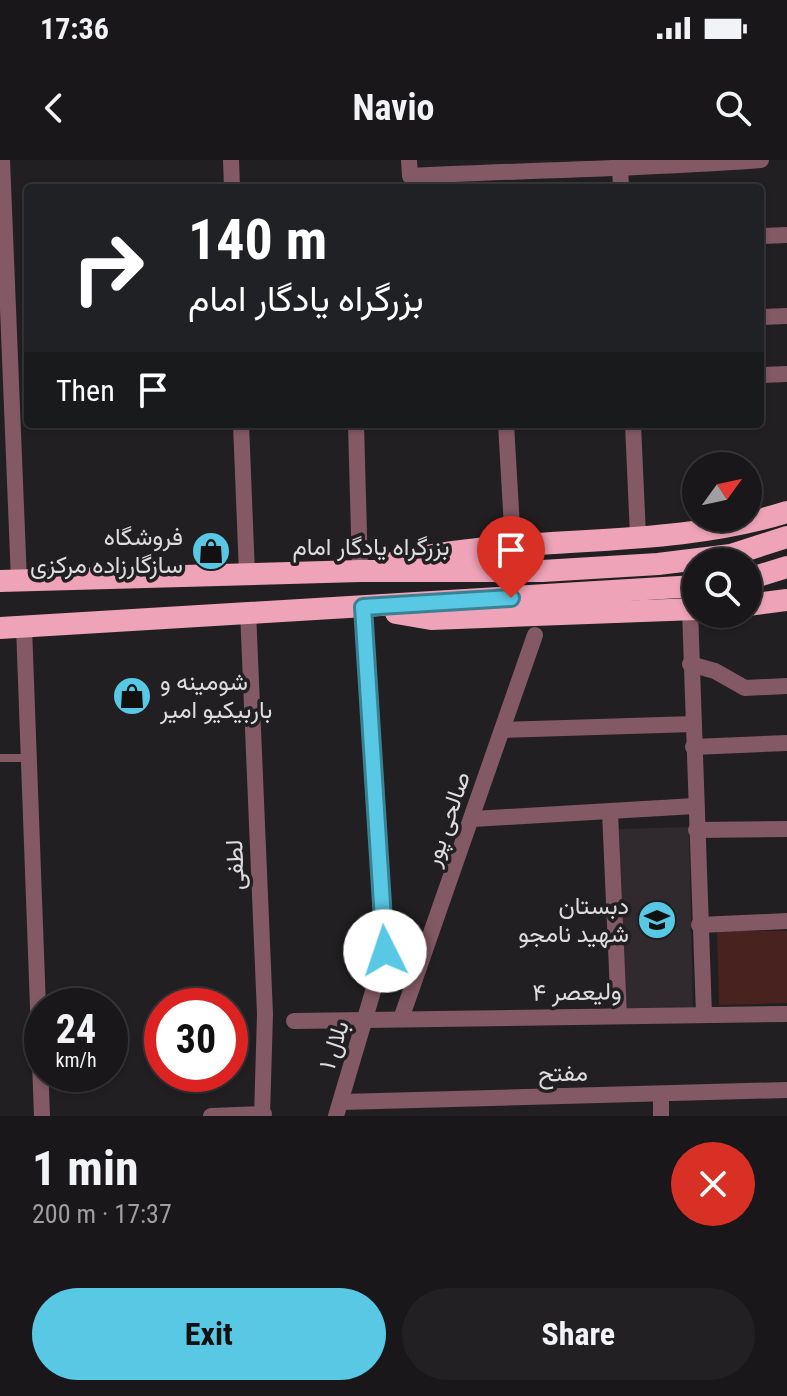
<!DOCTYPE html>
<meta charset="utf-8">
<style>
body{margin:0;font-family:"Roboto Condensed",Vazirmatn,sans-serif;background:#222022;color:#f1f3f6;height:100vh;display:flex;flex-direction:column;font-size:30px;white-space:nowrap}
*{box-sizing:border-box;margin:0}
p{font-size:26px;color:#9f9fa2}
.icon{flex:none;width:44px;height:44px;fill:none;stroke:currentColor;stroke-width:2;stroke-linecap:round;stroke-linejoin:round}
.map{position:relative;height:956px;overflow:hidden}
.sheet{display:flex;flex-direction:column;background:#191719;flex:1}
.sheet>*{flex:none}
.hud{position:absolute;left:24px;top:24px;width:740px;height:244px;border-radius:8px;box-shadow:0 2px 6px #0004,0 0 0 2px #373638;background:#202124;color:#fff;overflow:hidden}
.needle{width:52px;rotate:57deg}
.tools{position:absolute;left:682px;top:292px;display:grid;gap:16px}
.tools a{display:grid;place-items:center;width:80px;height:80px;border-radius:50%;background:#191719;box-shadow:0 2px 6px #0004,0 0 0 2px #373638;font-size:40px}
.speed{position:absolute;left:24px;top:828px;display:flex;gap:16px;font-size:40px;font-weight:700;text-align:center}
.speed>*{display:grid;place-content:center;width:104px;height:104px;border-radius:50%;background:#191719;box-shadow:0 2px 6px #0004,0 0 0 2px #373638;line-height:1}
.speed small{font-size:20px;font-weight:400}
.speed .limit{border:12px solid #d22;background:#fff;color:#111}
.pin{position:absolute;display:grid;place-items:center;width:68px;height:68px;color:#fff;margin:-82px -34px;border-radius:50% 50% 50% 0;rotate:-45deg;box-shadow:0 0 8px #0007}
.pin .icon{rotate:45deg}
.me{position:absolute;width:88px;margin:-44px;rotate:356deg;stroke-linejoin:round;filter:drop-shadow(0 0 6px #0008)}
.turn{display:flex;align-items:center;gap:28px;height:168px;padding:0 32px;font-size:36px}
.turn .icon{width:104px;height:104px;stroke-width:2.5}
.turn b{display:block;font-size:56px;line-height:68px}
.then{display:flex;align-items:center;height:76px;padding:0 32px;background:#0003;gap:16px;font-size:30px}
.round{display:grid;place-items:center;flex:none;width:84px;height:84px;border-radius:42px;background:#222022}
.head{display:flex;align-items:center;justify-content:space-between;height:136px;padding:0 32px}
h1{font-size:48px;font-weight:700;line-height:60px}
.cta{display:flex;gap:16px;margin-top:auto;padding:16px 32px}
.cta a{flex:1;height:92px;border-radius:48px;background:#58c8e4;color:#111;font-size:32px;font-weight:700;line-height:92px;text-align:center}
.cta a+a{background:#222022;color:#f1f3f6}
.status{display:flex;justify-content:space-between;align-items:center;height:56px;padding:0 40px;background:#191719;direction:ltr}
.status svg{height:22px;fill:currentColor}
header{display:flex;justify-content:space-between;align-items:center;height:104px;padding:0 32px;background:#191719;font-size:36px;font-weight:700}
.map>svg:first-child{display:block}
</style>
<div class="status"><b>17:36</b><svg viewBox="0 0 49 12"><path d="M0 12V9h3v3zM5 12V6h3v6zM10 12V3h3v9zM15 12V0h3v12zM26 1h20v11H26zM47 4h2v5h-2z"/></svg></div>
<header><svg class="icon" aria-label="back" viewBox="0 0 24 24"><path d="M15 5l-7 7 7 7"/></svg>Navio<svg class="icon" aria-label="search" viewBox="0 0 24 24"><circle cx="10" cy="10" r="6"/><path d="M15 15l6 6"/></svg></header>
<div class="map">
<svg width="787" height="956" viewBox="0 0 787 956">
<rect width="100%" height="100%" fill="#211f21"/>
<!-- built -->
<path fill="#30292e" d="M 689,667 L 693,851 L 625,854 L 619,669 Z"/>
<!-- green -->
<path fill="#48221f" d="M 717,771 L 787,771 L 787,843 L 719,845 Z"/>
<g fill="none" stroke-linecap="round" stroke-linejoin="round">
<!-- service -->
<path stroke="#825964" stroke-width="8" d="M 0,598 L 28,598"/>
<!-- minor -->
<g stroke="#825964" stroke-width="16">
<path d="M 2,0 L 19,421"/>
<path d="M 231,0 L 232,28"/>
<path d="M 409,0 L 410,16 C 527,10 644,9 761,0"/>
<path d="M 620,7 L 621,28"/>
<path d="M 760,76 L 787,75"/>
<path d="M 760,157 L 787,156"/>
<path d="M 760,215 L 787,214"/>
<path d="M 241,264 L 247,414"/>
<path d="M 356,264 L 360,411"/>
<path d="M 506,264 L 513,385"/>
<path d="M 633,264 L 638,376"/>
<path d="M 690,450 L 704,855"/>
<path d="M 248,451 L 265,854 L 262,956"/>
<path d="M 24,467 L 42,956"/>
<path d="M 690,504 L 715,511 L 745,528 L 787,526"/>
<path d="M 503,570 L 694,564"/>
<path d="M 693,587 L 787,583"/>
<path d="M 610,652 L 619,856"/>
<path d="M 473,659 L 695,646"/>
<path d="M 696,670 L 787,669"/>
<path d="M 699,765 L 787,761"/>
<path d="M 401,859 L 535,475"/>
<path d="M 294,861 L 787,854"/>
<path d="M 661,934 L 661,956"/>
<path d="M 341,942 L 787,930"/>
<path d="M 211,956 L 264,954"/>
<path d="M 336,956 L 385,791 L 363,447"/>
</g>
<!-- trunk -->
<g stroke="#eea3b8" stroke-width="22">
<path d="M 388,404 C 518,372 659,392 787,352"/>
<path d="M 748,419 L 787,407"/>
<path d="M 0,421 L 360,411 L 542,411 L 658,404 L 731,395 L 787,377"/>
<path d="M 748,445 L 787,440"/>
<path d="M 396,453 L 431,459 L 696,449"/>
<path d="M 0,468 L 696,426"/>
</g>
</g>
<g fill="none" stroke-linecap="round" stroke-linejoin="round">
<!-- route casing -->
<g stroke="#398294" stroke-width="20">
<path id="route" d="M 385,791 L 363,447 L 511,438"/>
</g>
<!-- route -->
<use href="#route" stroke="#58c8e4" stroke-width="14"/>
</g>
<!-- icons -->
<defs>
<g id="shop-disc" transform="scale(2)"><circle r="9.5" fill="#58c8e4" stroke="#211f21"/><path d="M-5-2.5h2.3a2.7 3.5 0 0 1 5.4 0H5L5.5 6h-11ZM-1.5-2.5h3a1.5 2.3 0 0 0-3 0Z" fill="#111"/></g>
<g id="school-disc" transform="scale(2)"><circle r="9.5" fill="#58c8e4" stroke="#211f21"/><path d="M0-5L7-2L0 1L-7-2ZM-4 1L0 2.5L4 1V4Q0 6-4 4Z" fill="#111"/></g>
</defs>
<g fill-rule="evenodd">
<use href="#shop-disc" x="211" y="391"/>
<use href="#shop-disc" x="132" y="536"/>
<use href="#school-disc" x="657" y="760"/>
</g>
<g text-anchor="middle" dominant-baseline="central" stroke-width="7" stroke-linejoin="round" paint-order="stroke">
<!-- poi labels -->
<g font-size="24" fill="#deddde" stroke="#211f21" text-anchor="end">
<text x="183" y="377">فروشگاه<tspan x="183" dy="28">سازگارزاده مرکزی</tspan></text>
<text x="160" y="522" text-anchor="start">شومینه و<tspan x="160" dy="28">باربیکیو امیر</tspan></text>
<text x="629" y="746">دبستان<tspan x="629" dy="28">شهید نامجو</tspan></text>
</g>
<!-- street labels -->
<g font-size="24" fill="#deddde" stroke="#211f21">
<text x="371" y="387">بزرگراه یادگار امام</text>
<text transform="translate(447 659) rotate(-71)">صالحی پور</text>
<text transform="translate(235 705) rotate(-92)">لطفی</text>
<text transform="translate(577 832) rotate(-1)">ولیعصر ۴</text>
<text transform="translate(334 885) rotate(-72)">بلال ۱</text>
<text transform="translate(563 913) rotate(-1)">مفتح</text>
</g>
</g>
</svg>
<div class="tools">
<a><svg class="needle" viewBox="-14 -14 28 28"><path d="M0-13l5 13h-10z" fill="#e53935"/><path d="M0 13l5-13h-10z" fill="#9f9fa2"/></svg></a>
<a><svg class="icon" aria-label="search" viewBox="0 0 24 24"><circle cx="10" cy="10" r="6"/><path d="M15 15l6 6"/></svg></a>
</div>
<div class="speed"><div>24<small>km/h</small></div><div class="limit">30</div></div>
<div class="pin" style="left:511px;top:438px;background:#d93025"><svg class="icon" aria-label="arrive" viewBox="0 0 24 24"><path d="M6 21V4h12l-3 4 3 4H6"/></svg></div>
<svg class="me" style="left:385px;top:791px" viewBox="-20 -20 40 40"><circle r="19" fill="#fff"/><path d="M0-13L10 11 0 6-10 11z" fill="#58c8e4"/></svg>
<div class="hud">
<div class="turn"><svg class="icon" aria-label="right" viewBox="0 0 24 24"><path d="M7 20v-9h11M14 6l5 5-5 5"/></svg><div><b>140 m</b>بزرگراه یادگار امام</div></div>
<div class="then">Then<svg class="icon" aria-label="arrive" viewBox="0 0 24 24"><path d="M6 21V4h12l-3 4 3 4H6"/></svg></div>
</div>
</div>
<section class="sheet">
<div class="head"><div><h1>1 min</h1><p>200 m · 17:37</p></div><a class="round" style="background:#d93025;color:#fff"><svg class="icon" aria-label="close" viewBox="0 0 24 24"><path d="M6 6l12 12M18 6L6 18"/></svg></a></div>
<div class="cta"><a>Exit</a><a>Share</a></div>
</section>
